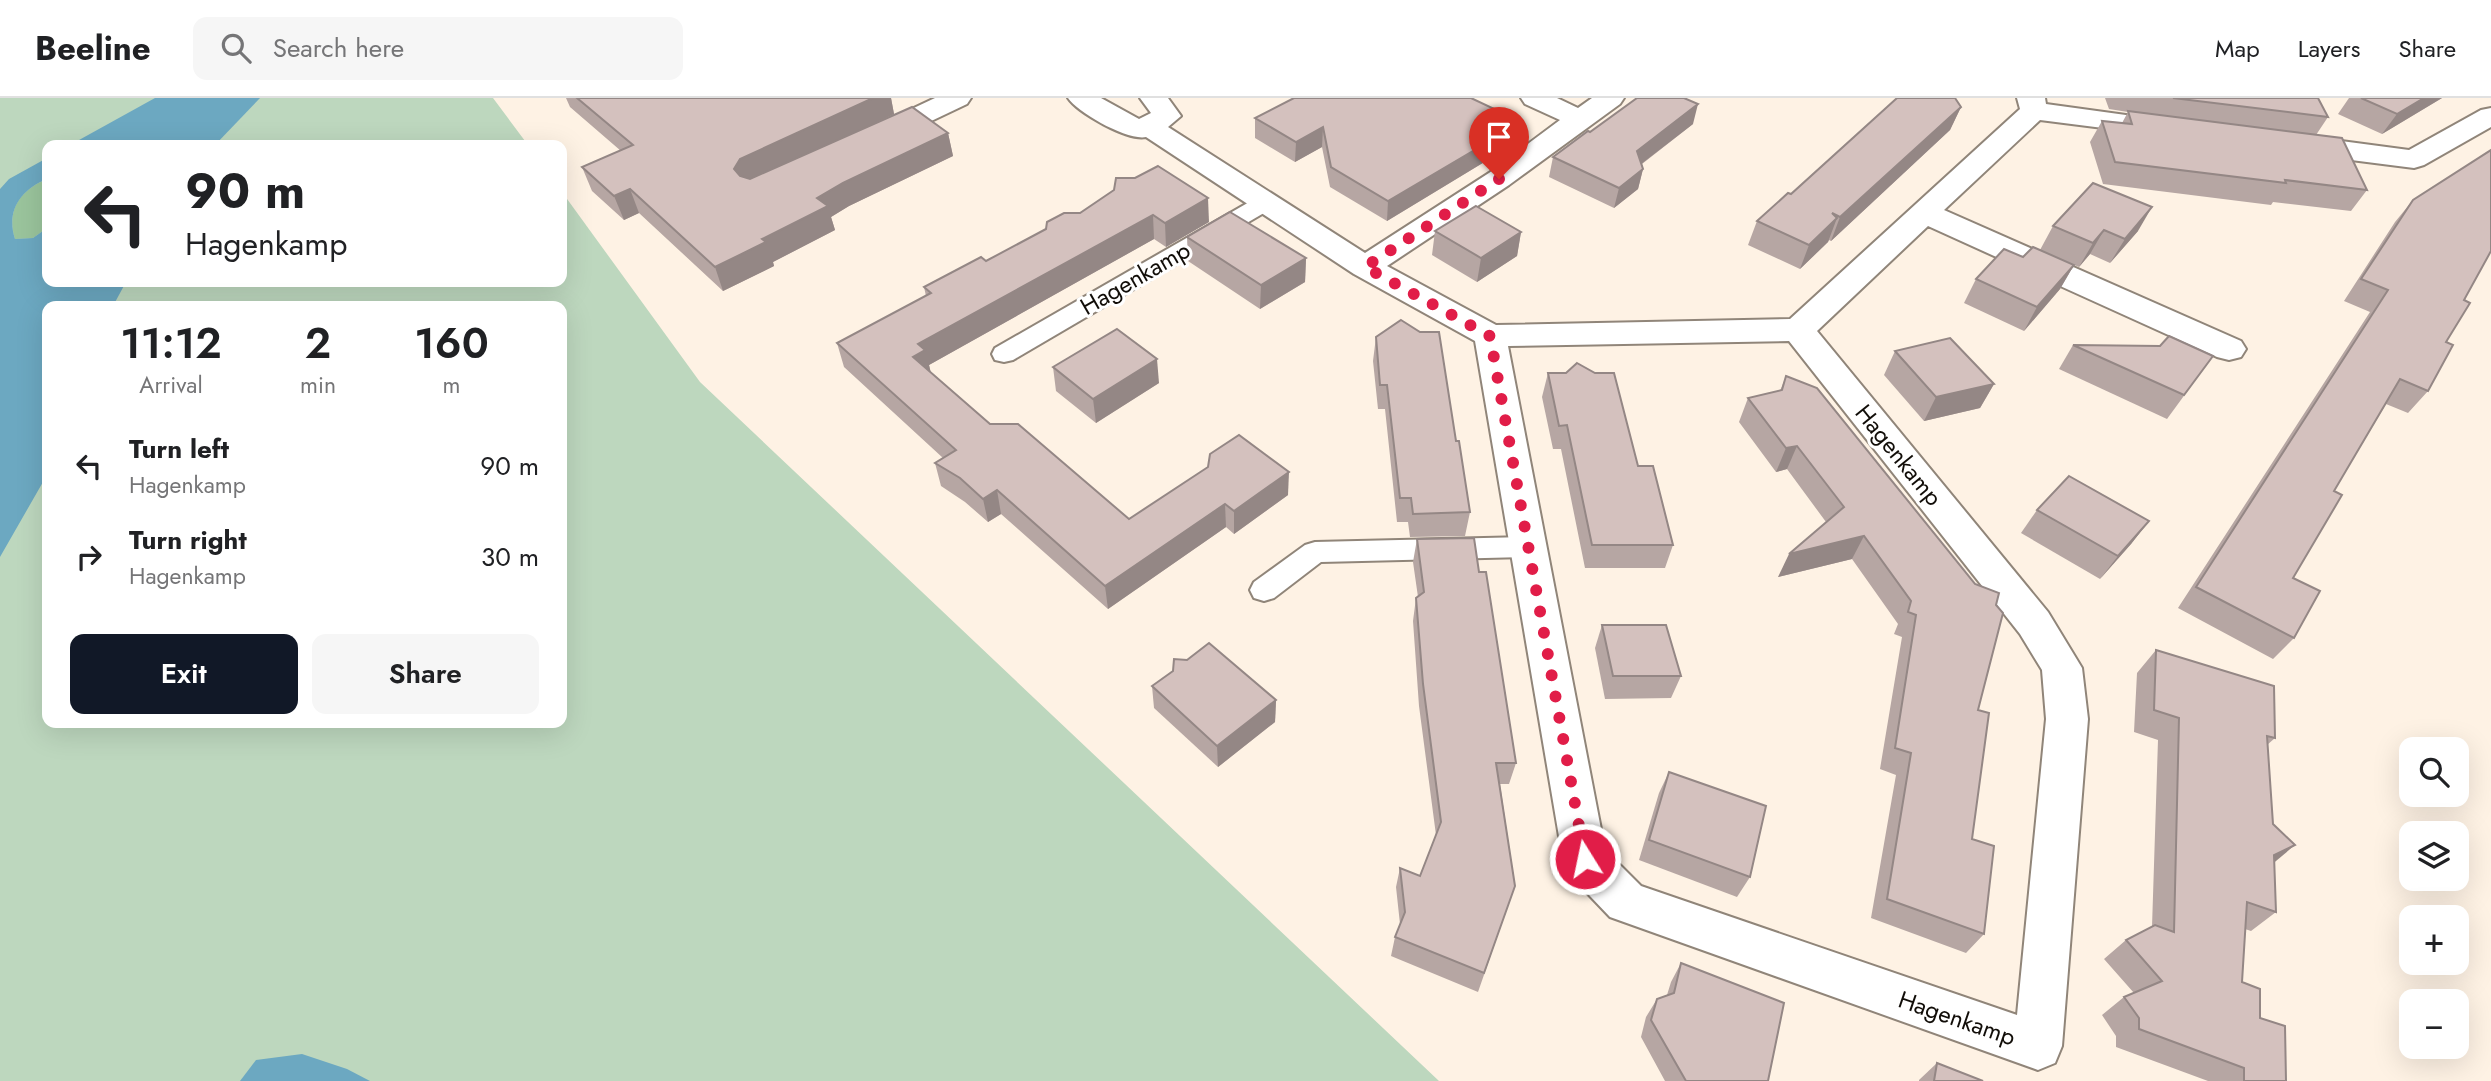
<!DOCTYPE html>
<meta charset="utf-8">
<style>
body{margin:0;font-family:Jost,sans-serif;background:#f6f6f6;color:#202124;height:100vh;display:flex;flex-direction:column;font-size:26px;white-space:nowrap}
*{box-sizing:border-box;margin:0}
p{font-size:23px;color:#757577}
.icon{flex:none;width:38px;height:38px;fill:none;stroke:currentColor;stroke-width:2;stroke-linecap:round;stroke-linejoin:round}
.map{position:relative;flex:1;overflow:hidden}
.details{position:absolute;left:42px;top:203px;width:525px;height:427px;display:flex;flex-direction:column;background:#fff;border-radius:14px;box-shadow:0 7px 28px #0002}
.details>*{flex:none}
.guide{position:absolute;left:42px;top:42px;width:525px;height:147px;border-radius:14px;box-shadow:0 7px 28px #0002;background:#fff;color:#202124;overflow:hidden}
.fabs{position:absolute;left:2399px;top:639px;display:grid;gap:14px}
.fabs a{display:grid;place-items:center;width:70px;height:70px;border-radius:14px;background:#fff;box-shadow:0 7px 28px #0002;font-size:35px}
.pin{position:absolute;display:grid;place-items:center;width:60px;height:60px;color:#fff;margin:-72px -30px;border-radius:50% 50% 50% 0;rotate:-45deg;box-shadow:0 0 7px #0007}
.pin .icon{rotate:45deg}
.me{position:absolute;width:77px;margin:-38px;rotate:350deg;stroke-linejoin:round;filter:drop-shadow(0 0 5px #0008)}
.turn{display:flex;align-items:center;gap:24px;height:147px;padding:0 28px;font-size:32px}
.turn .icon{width:91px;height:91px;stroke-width:2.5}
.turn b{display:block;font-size:49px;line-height:60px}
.eta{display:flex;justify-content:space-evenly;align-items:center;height:119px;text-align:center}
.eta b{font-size:42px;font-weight:600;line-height:49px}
.button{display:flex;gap:14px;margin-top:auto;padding:14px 28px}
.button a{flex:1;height:80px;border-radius:14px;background:#111827;color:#fff;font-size:28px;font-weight:600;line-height:80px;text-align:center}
.button a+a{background:#f6f6f6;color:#202124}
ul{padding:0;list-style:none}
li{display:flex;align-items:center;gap:21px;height:91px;padding:0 28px}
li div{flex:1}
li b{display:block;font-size:26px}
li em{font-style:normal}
header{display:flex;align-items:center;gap:42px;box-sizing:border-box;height:98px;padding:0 35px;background:#fff;border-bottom:2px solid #e0e0e0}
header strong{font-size:33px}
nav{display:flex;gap:38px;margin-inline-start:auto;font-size:24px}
.search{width:490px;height:63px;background:#f6f6f6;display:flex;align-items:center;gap:18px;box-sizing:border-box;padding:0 24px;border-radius:14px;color:#757577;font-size:26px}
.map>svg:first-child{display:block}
</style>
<header>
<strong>Beeline</strong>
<div class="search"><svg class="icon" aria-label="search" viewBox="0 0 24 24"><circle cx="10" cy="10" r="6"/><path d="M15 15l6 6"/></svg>Search here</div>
<nav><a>Map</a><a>Layers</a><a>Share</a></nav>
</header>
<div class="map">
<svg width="2491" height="983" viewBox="0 0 2491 983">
<rect width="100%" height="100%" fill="#fef2e4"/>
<!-- green -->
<path fill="#bdd7be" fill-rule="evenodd" d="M 0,0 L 493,0 L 528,47 L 47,47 L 47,184 L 562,184 L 562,94 L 700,284 L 1439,983 L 0,983 ZM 47,208 L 562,208 L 562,625 L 47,625 Z"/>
<!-- forest -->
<path fill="#9ac49c" d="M 47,81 L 47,130 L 33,140 L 15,141 C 6,112 20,92 47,81 Z"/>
<!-- water -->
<g fill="#6ca8c1">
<path d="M 155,0 L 260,0 L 215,47 L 70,47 Z"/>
<path d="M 47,60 L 47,81 C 20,92 6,113 15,141 L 33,140 L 47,130 L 47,184 L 126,184 L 113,208 L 47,208 L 47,377 L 0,459 L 0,91 L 9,81 Z"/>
<path d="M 302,956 L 347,971 L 370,983 L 240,983 L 256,962 Z"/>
</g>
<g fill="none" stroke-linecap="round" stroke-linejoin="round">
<!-- service casing -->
<g stroke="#908579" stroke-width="4">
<g id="service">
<path d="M 1266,98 L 1274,99 L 1277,104 L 1274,109 L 1013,262 L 1004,264 L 995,262 L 992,256 L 995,250 L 1258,99 Z"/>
<path d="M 1528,439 L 1538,442 L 1542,449 L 1538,456 L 1528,459 L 1321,464 L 1274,500 L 1264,503 L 1254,500 L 1250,492 L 1254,484 L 1305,447 L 1315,444 Z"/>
</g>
</g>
<!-- minor casing -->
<g stroke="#908579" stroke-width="4">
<g id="minor">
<path d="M 935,0 L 971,0 L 967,6 L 885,45 L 875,47 L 865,45 L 861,39 L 865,33 Z"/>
<path d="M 1068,0 L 1101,0 L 1139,21 L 1151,15 L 1140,0 L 1168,0 L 1181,18 L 1168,29 L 1365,155 L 1489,75 L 1560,22 L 1525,6 L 1521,0 L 1557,0 L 1578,10 L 1592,0 L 1624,0 L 1620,6 L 1509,87 L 1387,168 L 1496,227 L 1790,221 L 2020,11 L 2017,0 L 2045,0 L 2046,6 L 2184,25 L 2188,31 L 2184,37 L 2174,39 L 2040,22 L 1944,112 L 2241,243 L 2246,251 L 2241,259 L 2229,262 L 2217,259 L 1928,128 L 1817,233 L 2048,514 L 2082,570 L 2088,621 L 2062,948 L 2055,965 L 2038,972 L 1610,819 L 1569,776 L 1563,762 L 1475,243 L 1354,176 L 1146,39 C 1128,43 1078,15 1068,0 ZM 1789,243 L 2020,536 L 2042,572 L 2046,621 L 2017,917 L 1641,788 L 1605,752 L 1508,248 Z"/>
<path d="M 2491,10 L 2491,29 L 2424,67 L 2414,70 L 2296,55 L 2286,52 L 2282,46 L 2286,40 L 2296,37 L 2409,52 L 2481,12 Z"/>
</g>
</g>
<!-- service -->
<use href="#service" fill="#fff" fill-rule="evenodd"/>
<!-- minor -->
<use href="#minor" fill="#fff" fill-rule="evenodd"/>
</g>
<!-- wall -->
<g fill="#b6a6a3">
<path d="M 566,0 L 891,0 L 894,16 L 948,35 L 953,58 L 849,108 L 831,119 L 835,132 L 773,164 L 774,168 L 723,193 L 639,115 L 624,122 L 592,93 L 582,69 L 621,53 L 570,9 Z"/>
<path d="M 2105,0 L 2318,0 L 2328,19 L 2316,37 L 2367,92 L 2351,113 L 2273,104 L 2271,107 L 2103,86 L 2090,44 L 2102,23 L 2122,25 L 2128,14 L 2109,11 Z"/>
<path d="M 2349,0 L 2442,0 L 2382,36 L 2338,16 Z"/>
<path d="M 1961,9 L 1950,32 L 1831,143 L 1829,142 L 1828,144 L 1800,171 L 1748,147 L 1757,123 L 1791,96 Z"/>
<path d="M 1255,20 L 1522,24 L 1519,43 L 1387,123 L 1330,89 L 1322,49 L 1295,64 L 1255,40 Z"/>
<path d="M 1693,26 L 1642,66 L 1643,71 L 1638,91 L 1614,110 L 1549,79 L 1553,59 L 1590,34 Z"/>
<path d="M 1114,92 L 1209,124 L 1166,149 L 1154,141 L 929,267 L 931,275 L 990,326 L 1129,421 L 1208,369 L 1288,397 L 1234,436 L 1226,429 L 1108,511 L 1001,416 L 988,424 L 965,404 L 941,388 L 935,365 L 943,360 L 844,269 L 837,245 L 926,198 L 924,189 L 986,163 L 1080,115 Z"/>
<path d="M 2413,102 L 2464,202 L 2446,244 L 2428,293 L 2408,315 L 2386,306 L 2334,393 L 2293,480 L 2294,540 L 2273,561 L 2178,510 L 2370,214 L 2344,203 L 2395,124 Z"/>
<path d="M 2053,128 L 2138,133 L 2110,165 L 2090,156 L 2079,169 L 2040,152 Z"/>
<path d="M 1435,133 L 1521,134 L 1517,158 L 1477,184 L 1432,157 Z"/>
<path d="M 1187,139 L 1306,160 L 1305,184 L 1260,211 L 1188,163 Z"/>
<path d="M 2023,159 L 2074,167 L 2060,191 L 2024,233 L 1964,205 L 1976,181 Z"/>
<path d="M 1376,239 L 1456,343 L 1470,414 L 1465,438 L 1410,439 L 1408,424 L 1397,424 L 1385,311 L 1378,311 L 1373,263 Z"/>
<path d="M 2073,247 L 2213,258 L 2167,321 L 2059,271 Z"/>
<path d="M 1895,253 L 1994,286 L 1980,310 L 1924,323 L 1884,277 Z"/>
<path d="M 1053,269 L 1159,285 L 1096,325 L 1056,293 Z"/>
<path d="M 1548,275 L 1638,368 L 1673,447 L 1665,470 L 1585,470 L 1561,351 L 1553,351 L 1542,299 Z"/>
<path d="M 1786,278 L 1975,486 L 1996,507 L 1978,612 L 1972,741 L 1984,836 L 1966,855 L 1871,820 L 1896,677 L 1880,671 L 1902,539 L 1894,536 L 1898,526 L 1852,461 L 1778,479 L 1826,424 L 1787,371 L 1776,374 L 1739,324 L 1748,300 L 1780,293 Z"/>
<path d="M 2037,412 L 2149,423 L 2131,446 L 2100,481 L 2021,435 Z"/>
<path d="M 1417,441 L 1479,474 L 1516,665 L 1509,686 L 1500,686 L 1515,788 L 1478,894 L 1391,858 L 1395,839 L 1400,826 L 1396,789 L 1400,770 L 1420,778 L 1436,737 L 1419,608 L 1413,523 L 1416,500 L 1418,499 L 1413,464 Z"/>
<path d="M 1602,527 L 1681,578 L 1671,600 L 1605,601 L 1595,550 Z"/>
<path d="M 2156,552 L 2275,640 L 2267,647 L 2276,814 L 2251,833 L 2245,831 L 2242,884 L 2260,920 L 2286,983 L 2208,983 L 2116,949 L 2116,938 L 2102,917 L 2124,899 L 2134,895 L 2104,861 L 2126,842 L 2152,829 L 2158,642 L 2134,634 L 2137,575 Z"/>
<path d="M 1152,588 L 1276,602 L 1275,624 L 1218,669 L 1154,610 Z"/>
<path d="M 1669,674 L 1750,779 L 1737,799 L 1639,762 L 1659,695 Z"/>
<path d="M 1681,865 L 1768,983 L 1665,983 L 1641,939 L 1646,919 L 1657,901 L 1667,897 L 1671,884 Z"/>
<path d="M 1937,965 L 1983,983 L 1919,983 L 1919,982 Z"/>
</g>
<!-- shaded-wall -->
<g fill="#948785">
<path d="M 873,0 L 891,0 L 894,16 L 748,85 L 734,71 L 740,61 Z"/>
<path d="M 2424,0 L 2442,0 L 2382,36 L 2397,16 Z"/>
<path d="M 1698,6 L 1693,26 L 1632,73 L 1637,53 Z"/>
<path d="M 1961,9 L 1950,32 L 1831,143 L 1840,119 Z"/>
<path d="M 1522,24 L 1519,43 L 1387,123 L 1388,103 Z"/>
<path d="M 1323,29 L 1322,49 L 1295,64 L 1296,44 Z"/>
<path d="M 948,35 L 953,58 L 849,108 L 831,119 L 835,132 L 773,164 L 774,168 L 723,193 L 715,169 L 762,141 L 817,100 L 843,85 Z"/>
<path d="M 1643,71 L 1638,91 L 1614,110 L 1619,90 Z"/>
<path d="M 630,91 L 639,115 L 624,122 L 614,98 Z"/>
<path d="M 1208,100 L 1209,124 L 1166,149 L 1165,125 Z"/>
<path d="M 2152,109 L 2138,133 L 2110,165 L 2125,141 Z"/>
<path d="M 1153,117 L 1154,141 L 929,267 L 931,276 L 913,259 L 918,246 Z"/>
<path d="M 1837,120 L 1828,144 L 1800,171 L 1809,147 Z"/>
<path d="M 2104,132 L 2090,156 L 2079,169 L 2093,145 Z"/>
<path d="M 1521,134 L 1517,158 L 1477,184 L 1481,160 Z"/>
<path d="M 1306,160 L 1305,184 L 1260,211 L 1261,187 Z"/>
<path d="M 2074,167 L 2060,191 L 2024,233 L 2037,209 Z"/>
<path d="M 1157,261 L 1159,285 L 1096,325 L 1093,301 Z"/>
<path d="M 1994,286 L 1980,310 L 1924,323 L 1936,299 Z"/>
<path d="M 1797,348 L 1787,371 L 1776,374 L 1786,350 Z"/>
<path d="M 1289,374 L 1288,397 L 1234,436 L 1234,413 Z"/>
<path d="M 997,392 L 1001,416 L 988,424 L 983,401 Z"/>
<path d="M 1225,406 L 1226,429 L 1108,511 L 1105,488 Z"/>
<path d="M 2149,423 L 2131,446 L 2100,481 L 2118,458 Z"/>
<path d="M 1864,438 L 1852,461 L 1778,479 L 1789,456 Z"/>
<path d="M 1276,602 L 1275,624 L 1218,669 L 1217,648 Z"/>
<path d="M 2295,747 L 2270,768 L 2274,757 Z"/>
</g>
<!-- building -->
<g fill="#d4c1be" stroke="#948785" stroke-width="2">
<path d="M 577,0 L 873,0 L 740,61 L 734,71 L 740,78 L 750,81 L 912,9 L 948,35 L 843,85 L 817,100 L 828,108 L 762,141 L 766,144 L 715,169 L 630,91 L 614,98 L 582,69 L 633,47 Z"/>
<path d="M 1294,0 L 1471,0 L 1522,24 L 1388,103 L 1331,69 L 1323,29 L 1296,44 L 1255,20 Z"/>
<path d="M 1637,0 L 1684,0 L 1698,6 L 1637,53 L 1643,71 L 1619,90 L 1553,59 L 1588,33 L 1590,34 Z"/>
<path d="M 1897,0 L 1955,0 L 1961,9 L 1840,119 L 1832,115 L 1837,120 L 1809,147 L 1757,123 L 1788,95 L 1791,96 Z"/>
<path d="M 2173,0 L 2318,0 L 2328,19 Z"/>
<path d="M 2361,0 L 2424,0 L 2397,16 Z"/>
<path d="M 2128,13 L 2342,40 L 2367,92 L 2285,82 L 2286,85 L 2115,64 L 2102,23 L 2132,26 Z"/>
<path d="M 2491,52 L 2491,153 L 2464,202 L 2470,205 L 2446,244 L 2453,247 L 2428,293 L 2400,281 L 2334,393 L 2342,397 L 2293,480 L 2320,493 L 2294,540 L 2196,489 L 2388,192 L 2361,181 L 2413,102 Z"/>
<path d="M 1158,68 L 1208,100 L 1165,125 L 1153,117 L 918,246 L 925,252 L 913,259 L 990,326 L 1018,326 L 1129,421 L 1208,369 L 1210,356 L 1239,337 L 1289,374 L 1234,413 L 1225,406 L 1105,488 L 997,392 L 983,401 L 960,380 L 935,365 L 956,352 L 837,245 L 931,195 L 924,189 L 981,159 L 986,163 L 1046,131 L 1047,124 L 1064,115 L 1080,115 L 1114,92 L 1116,80 L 1135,80 Z"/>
<path d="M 2093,85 L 2152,109 L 2125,141 L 2104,132 L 2093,145 L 2053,128 Z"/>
<path d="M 1476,108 L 1521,134 L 1481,160 L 1435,133 Z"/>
<path d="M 1230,114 L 1306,160 L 1261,187 L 1187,139 Z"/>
<path d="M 2033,149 L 2074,167 L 2037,209 L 1976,181 L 2004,151 L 2023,159 Z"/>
<path d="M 1401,222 L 1420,234 L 1439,234 L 1456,343 L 1459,343 L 1470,414 L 1413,416 L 1411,400 L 1400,400 L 1387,287 L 1380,287 L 1376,239 Z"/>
<path d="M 1117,231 L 1157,261 L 1093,301 L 1053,269 Z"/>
<path d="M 2169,238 L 2213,258 L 2184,297 L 2073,247 L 2160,248 Z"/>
<path d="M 1950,240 L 1994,286 L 1936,299 L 1895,253 Z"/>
<path d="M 1577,265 L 1595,275 L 1614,275 L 1638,368 L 1653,368 L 1673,447 L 1592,447 L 1567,327 L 1559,328 L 1548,275 L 1566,275 Z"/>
<path d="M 1786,278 L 1817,290 L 1975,486 L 1999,495 L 1996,507 L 2003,515 L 1978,612 L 1989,615 L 1972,741 L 1994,748 L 1984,836 L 1887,801 L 1911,655 L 1895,650 L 1916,517 L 1908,514 L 1911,503 L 1864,438 L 1789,456 L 1844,409 L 1797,348 L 1786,350 L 1748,300 L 1782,292 Z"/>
<path d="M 2069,378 L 2149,423 L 2118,458 L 2037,412 Z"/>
<path d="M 1474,440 L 1479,474 L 1486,474 L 1516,665 L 1496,665 L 1515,788 L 1484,875 L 1395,839 L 1405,814 L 1400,770 L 1420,778 L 1441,724 L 1423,586 L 1416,500 L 1424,494 L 1417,441 Z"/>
<path d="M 1602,527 L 1666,527 L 1681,578 L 1613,578 Z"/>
<path d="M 1209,545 L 1276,602 L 1217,648 L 1152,588 L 1173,573 L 1174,561 L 1187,562 Z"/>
<path d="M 2156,552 L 2274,588 L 2275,640 L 2267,638 L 2273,726 L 2295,747 L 2274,757 L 2276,814 L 2247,804 L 2242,884 L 2260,891 L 2260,920 L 2285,928 L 2286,983 L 2244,983 L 2244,970 L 2139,931 L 2139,920 L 2124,899 L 2162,883 L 2126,842 L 2155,827 L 2174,834 L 2179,620 L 2154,612 Z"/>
<path d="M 1669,674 L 1766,708 L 1750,779 L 1649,742 Z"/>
<path d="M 1681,865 L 1784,905 L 1768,983 L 1686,983 L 1651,922 L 1657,901 L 1674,895 Z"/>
<path d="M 1937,965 L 1983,983 L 1934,983 Z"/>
</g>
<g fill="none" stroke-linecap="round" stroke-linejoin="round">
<!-- route -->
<path stroke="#e11d48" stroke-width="12" stroke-dasharray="0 21.6" d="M 1499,81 L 1365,169 L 1490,238 L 1585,761"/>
</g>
<g text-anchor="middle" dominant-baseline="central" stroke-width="6" stroke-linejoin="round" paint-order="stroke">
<!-- street labels -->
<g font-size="24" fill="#110d08" stroke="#fff">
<text transform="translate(1135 180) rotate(-30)">Hagenkamp</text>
<text transform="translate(1899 357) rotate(51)">Hagenkamp</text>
<text transform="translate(1957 920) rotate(19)">Hagenkamp</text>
</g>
</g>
</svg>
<div class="fabs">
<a><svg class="icon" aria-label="search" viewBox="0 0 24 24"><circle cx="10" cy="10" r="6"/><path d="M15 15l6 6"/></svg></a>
<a><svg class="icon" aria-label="layers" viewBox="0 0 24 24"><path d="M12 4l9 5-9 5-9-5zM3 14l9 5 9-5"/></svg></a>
<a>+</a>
<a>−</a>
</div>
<div class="pin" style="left:1499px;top:81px;background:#d93025"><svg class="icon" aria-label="arrive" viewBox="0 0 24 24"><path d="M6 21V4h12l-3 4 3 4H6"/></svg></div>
<svg class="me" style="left:1585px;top:761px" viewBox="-20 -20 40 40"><circle r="17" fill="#e11d48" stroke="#fff" stroke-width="3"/><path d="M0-11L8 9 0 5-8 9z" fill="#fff"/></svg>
<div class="guide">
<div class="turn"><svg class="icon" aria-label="left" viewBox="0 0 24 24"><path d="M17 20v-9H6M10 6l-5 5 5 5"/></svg><div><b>90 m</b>Hagenkamp</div></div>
</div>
<section class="details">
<div class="eta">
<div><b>11:12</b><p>Arrival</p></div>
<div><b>2</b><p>min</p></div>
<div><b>160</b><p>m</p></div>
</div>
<ul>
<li><svg class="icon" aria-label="left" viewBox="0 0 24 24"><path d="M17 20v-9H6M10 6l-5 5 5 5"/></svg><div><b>Turn left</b><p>Hagenkamp</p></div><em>90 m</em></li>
<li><svg class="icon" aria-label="right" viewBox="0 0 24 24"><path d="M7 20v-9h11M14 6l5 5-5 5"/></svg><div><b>Turn right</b><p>Hagenkamp</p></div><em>30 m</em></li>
</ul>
<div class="button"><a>Exit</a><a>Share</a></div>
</section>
</div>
